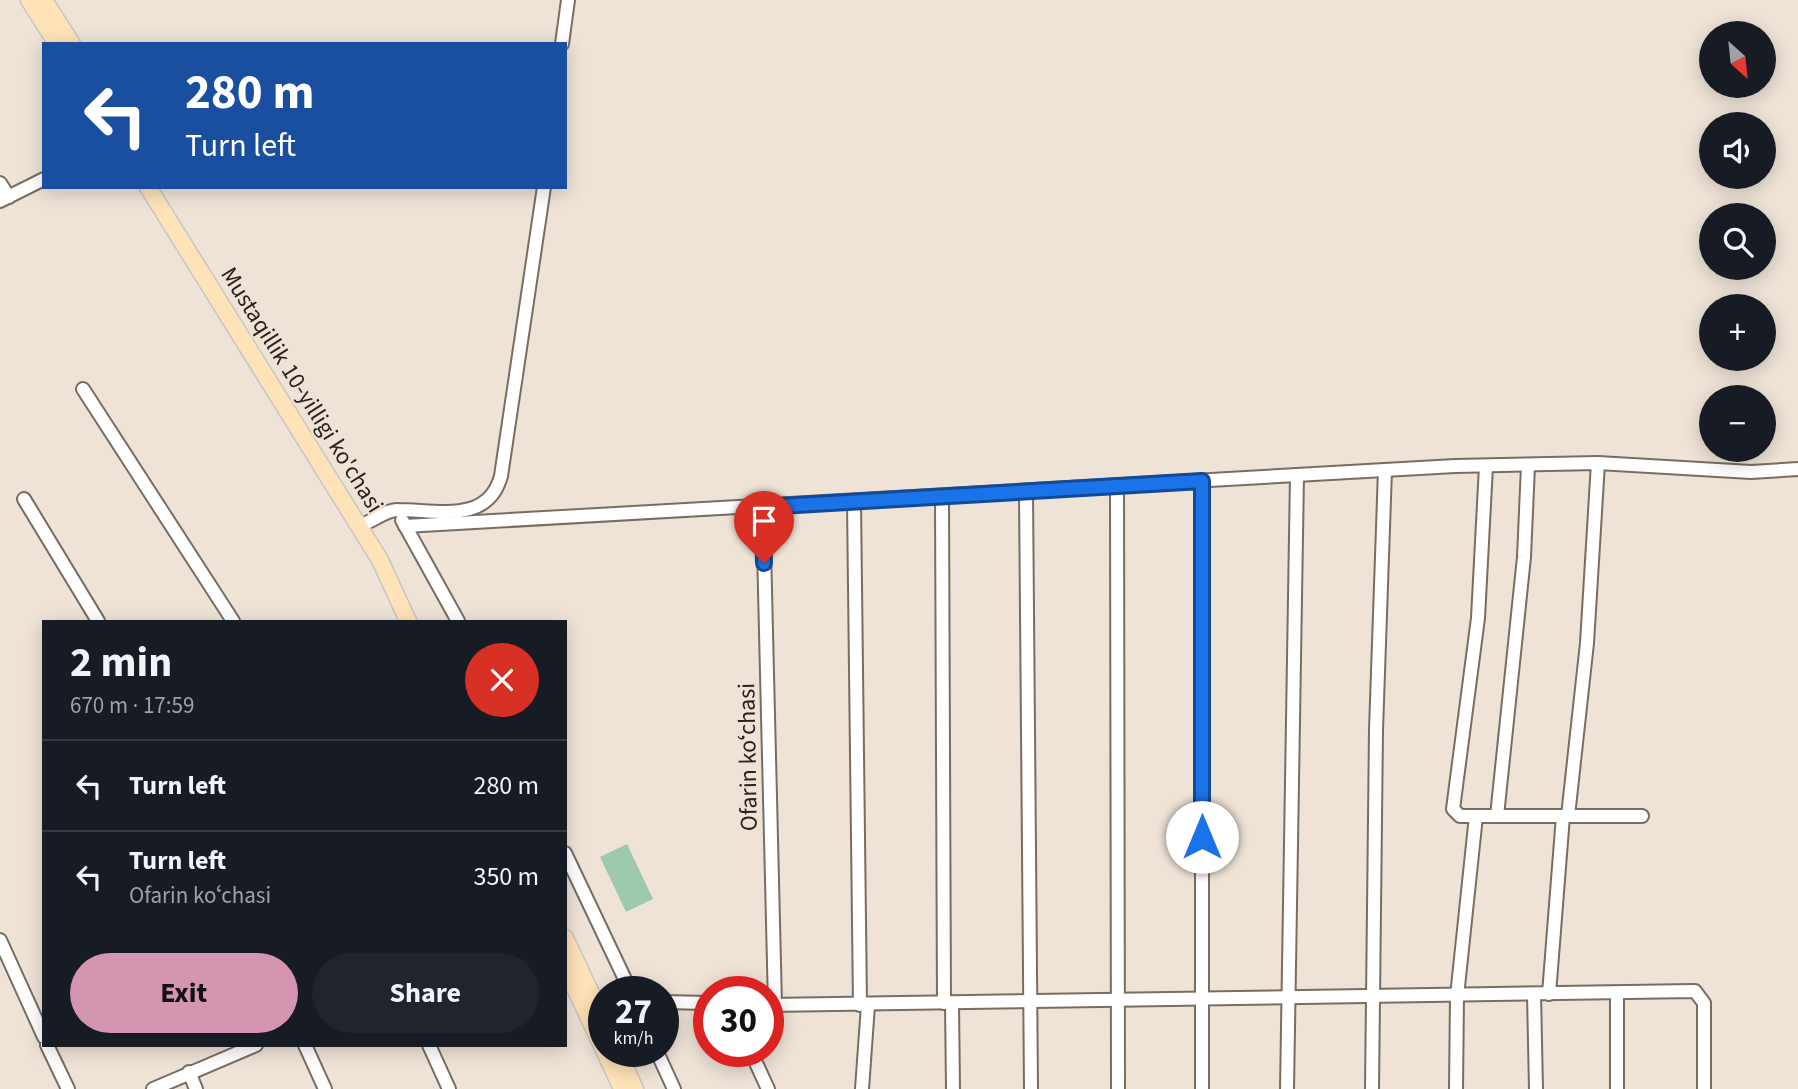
<!DOCTYPE html>
<meta charset="utf-8">
<style>
body{margin:0;font-family:"Source Sans 3",sans-serif;background:#20242c;color:#f1f3f6;height:100vh;display:flex;flex-direction:column;font-size:26px;white-space:nowrap}
*{box-sizing:border-box;margin:0}
p{font-size:23px;color:#9ea1a6}
.icon{flex:none;width:38px;height:38px;fill:none;stroke:currentColor;stroke-width:2;stroke-linecap:round;stroke-linejoin:round}
.map{position:relative;flex:1;overflow:hidden}
.panel{position:absolute;left:42px;top:620px;width:525px;height:427px;display:flex;flex-direction:column;background:#171b24;border-radius:0px;box-shadow:0 4px 18px #0003}
.panel>*{flex:none}
.guide{position:absolute;left:42px;top:42px;width:525px;height:147px;border-radius:0px;box-shadow:0 4px 18px #0003;background:#1a4fa0;color:#fff;overflow:hidden}
.needle{width:46px;rotate:153deg}
.controls{position:absolute;left:1699px;top:21px;display:grid;gap:14px}
.controls a{display:grid;place-items:center;width:77px;height:77px;border-radius:50%;background:#171b24;box-shadow:0 4px 18px #0003;font-size:35px}
.speed{position:absolute;left:588px;top:976px;display:flex;gap:14px;font-size:35px;font-weight:700;text-align:center}
.speed>*{display:grid;place-content:center;width:91px;height:91px;border-radius:50%;background:#171b24;box-shadow:0 4px 18px #0003;line-height:1}
.speed small{font-size:18px;font-weight:400}
.speed .limit{border:10px solid #d22;background:#fff;color:#111}
.pin{position:absolute;display:grid;place-items:center;width:60px;height:60px;color:#fff;margin:-72px -30px;border-radius:50% 50% 50% 0;rotate:-45deg;box-shadow:0 0 7px #0007}
.pin .icon{rotate:45deg}
.me{position:absolute;width:77px;margin:-38px;rotate:0deg;stroke-linejoin:round;filter:drop-shadow(0 0 5px #0008)}
.turn{display:flex;align-items:center;gap:24px;height:147px;padding:0 28px;font-size:32px}
.turn .icon{width:91px;height:91px;stroke-width:2.5}
.turn b{display:block;font-size:49px;line-height:60px}
.round{display:grid;place-items:center;flex:none;width:74px;height:74px;border-radius:37px;background:#20242c}
.headline{display:flex;align-items:center;justify-content:space-between;height:119px;padding:0 28px}
h1{font-size:42px;font-weight:700;line-height:52px}
.action{display:flex;gap:14px;margin-top:auto;padding:14px 28px}
.action a{flex:1;height:80px;border-radius:42px;background:#d495b1;color:#111;font-size:28px;font-weight:700;line-height:80px;text-align:center}
.action a+a{background:#20242c;color:#f1f3f6}
ul{padding:0;list-style:none}
li{display:flex;align-items:center;gap:21px;height:91px;padding:0 28px;border-top:2px solid #363941}
li div{flex:1}
li b{display:block;font-size:26px}
li em{font-style:normal}
.map>svg:first-child{display:block}
</style>
<div class="map">
<svg width="1798" height="1089" viewBox="0 0 1798 1089">
<rect width="100%" height="100%" fill="#efe3d7"/>
<!-- green -->
<path fill="#9dc9ad" d="M 627,844 L 653,899 L 626,912 L 600,857 Z"/>
<g fill="none" stroke-linecap="round" stroke-linejoin="round">
<!-- minor casing -->
<g stroke="#786d63" stroke-width="16">
<g id="minor">
<path d="M 562,44 L 568,0"/>
<path d="M 0,183 L 9,197"/>
<path d="M 0,201 L 44,179"/>
<path d="M 83,389 L 233,621"/>
<path d="M 1486,466 L 1478,618 L 1453,809 L 1460,816 L 1568,816 L 1587,643 L 1598,463"/>
<path d="M 1117,486 L 1118,1089"/>
<path d="M 1026,492 L 1031,1089"/>
<path d="M 942,497 L 944,1003"/>
<path d="M 24,499 L 98,621"/>
<path d="M 854,502 L 860,1005"/>
<path d="M 763,507 L 775,1005"/>
<path d="M 402,520 L 458,621"/>
<path d="M 368,522 C 377,518 389,509 398,510 C 438,510 488,524 501,476 L 544,187"/>
<path d="M 405,526 L 1455,466 L 1598,463 L 1751,472 L 1798,469"/>
<path d="M 1497,816 L 1524,557 L 1528,466"/>
<path d="M 1568,816 L 1642,816"/>
<path d="M 565,853 L 631,992"/>
<path d="M 0,940 L 44,1037"/>
<path d="M 1617,993 L 1617,1089"/>
<path d="M 1534,994 L 1536,1089"/>
<path d="M 1549,994 L 1563,816"/>
<path d="M 663,1002 L 709,1003"/>
<path d="M 952,1003 L 953,1089"/>
<path d="M 768,1005 L 1695,991 L 1704,1003 L 1704,1089"/>
<path d="M 47,1045 L 68,1089"/>
<path d="M 305,1045 L 325,1089"/>
<path d="M 429,1045 L 449,1089"/>
<path d="M 657,1052 L 674,1089"/>
<path d="M 751,1052 L 768,1089"/>
<path d="M 189,1072 L 196,1089"/>
<path d="M 153,1089 L 256,1045"/>
<path d="M 862,1089 L 868,1005"/>
<path d="M 1202,1089 L 1202,481"/>
<path d="M 1287,1089 L 1297,475"/>
<path d="M 1372,1089 L 1376,730 L 1385,470"/>
<path d="M 1456,1089 L 1457,996 L 1476,816"/>
</g>
</g>
<!-- major casing -->
<g stroke="#c7c6c4" stroke-width="19">
<g id="major">
<path d="M 29,0 L 57,44"/>
<path d="M 44,0 L 72,44"/>
<path d="M 148,187 L 380,560 L 408,621"/>
<path d="M 565,938 L 604,1021"/>
<path d="M 565,967 L 604,1050"/>
<path d="M 605,1052 L 622,1089"/>
<path d="M 618,1052 L 635,1089"/>
</g>
</g>
<!-- minor -->
<use href="#minor" stroke="#fff" stroke-width="12"/>
<!-- major -->
<use href="#major" stroke="#fee2b8" stroke-width="16"/>
</g>
<g fill="none" stroke-linecap="round" stroke-linejoin="round">
<!-- route casing -->
<g stroke="#114b97" stroke-width="18">
<path id="route" d="M 764,563 L 763,507 L 1202,481 L 1202,837"/>
</g>
<!-- route -->
<use href="#route" stroke="#1a73e8" stroke-width="12"/>
</g>
<g text-anchor="middle" dominant-baseline="central" stroke-width="5" stroke-linejoin="round" paint-order="stroke">
<!-- street labels -->
<g font-size="24" fill="#27221e" stroke="#efe3d7">
<text transform="translate(302 390) rotate(58)">Mustaqillik 10-yilligi ko'chasi</text>
<text transform="translate(748 757) rotate(-91)">Ofarin koʻchasi</text>
</g>
</g>
</svg>
<div class="controls">
<a><svg class="needle" viewBox="-14 -14 28 28"><path d="M0-13l5 13h-10z" fill="#e53935"/><path d="M0 13l5-13h-10z" fill="#9ea1a6"/></svg></a>
<a><svg class="icon" aria-label="sound" viewBox="0 0 24 24"><path d="M4 9h4l5-4v14l-5-4H4zM17 9q2 3 0 6"/></svg></a>
<a><svg class="icon" aria-label="search" viewBox="0 0 24 24"><circle cx="10" cy="10" r="6"/><path d="M15 15l6 6"/></svg></a>
<a>+</a>
<a>−</a>
</div>
<div class="speed"><div>27<small>km/h</small></div><div class="limit">30</div></div>
<div class="pin" style="left:764px;top:563px;background:#d93025"><svg class="icon" aria-label="arrive" viewBox="0 0 24 24"><path d="M6 21V4h12l-3 4 3 4H6"/></svg></div>
<svg class="me" style="left:1202px;top:837px" viewBox="-20 -20 40 40"><circle r="19" fill="#fff"/><path d="M0-13L10 11 0 6-10 11z" fill="#1a73e8"/></svg>
<div class="guide">
<div class="turn"><svg class="icon" aria-label="left" viewBox="0 0 24 24"><path d="M17 20v-9H6M10 6l-5 5 5 5"/></svg><div><b>280 m</b>Turn left</div></div>
</div>
<section class="panel">
<div class="headline"><div><h1>2 min</h1><p>670 m · 17:59</p></div><a class="round" style="background:#d93025;color:#fff"><svg class="icon" aria-label="close" viewBox="0 0 24 24"><path d="M6 6l12 12M18 6L6 18"/></svg></a></div>
<ul>
<li><svg class="icon" aria-label="left" viewBox="0 0 24 24"><path d="M17 20v-9H6M10 6l-5 5 5 5"/></svg><div><b>Turn left</b></div><em>280 m</em></li>
<li><svg class="icon" aria-label="left" viewBox="0 0 24 24"><path d="M17 20v-9H6M10 6l-5 5 5 5"/></svg><div><b>Turn left</b><p>Ofarin koʻchasi</p></div><em>350 m</em></li>
</ul>
<div class="action"><a>Exit</a><a>Share</a></div>
</section>
</div>
